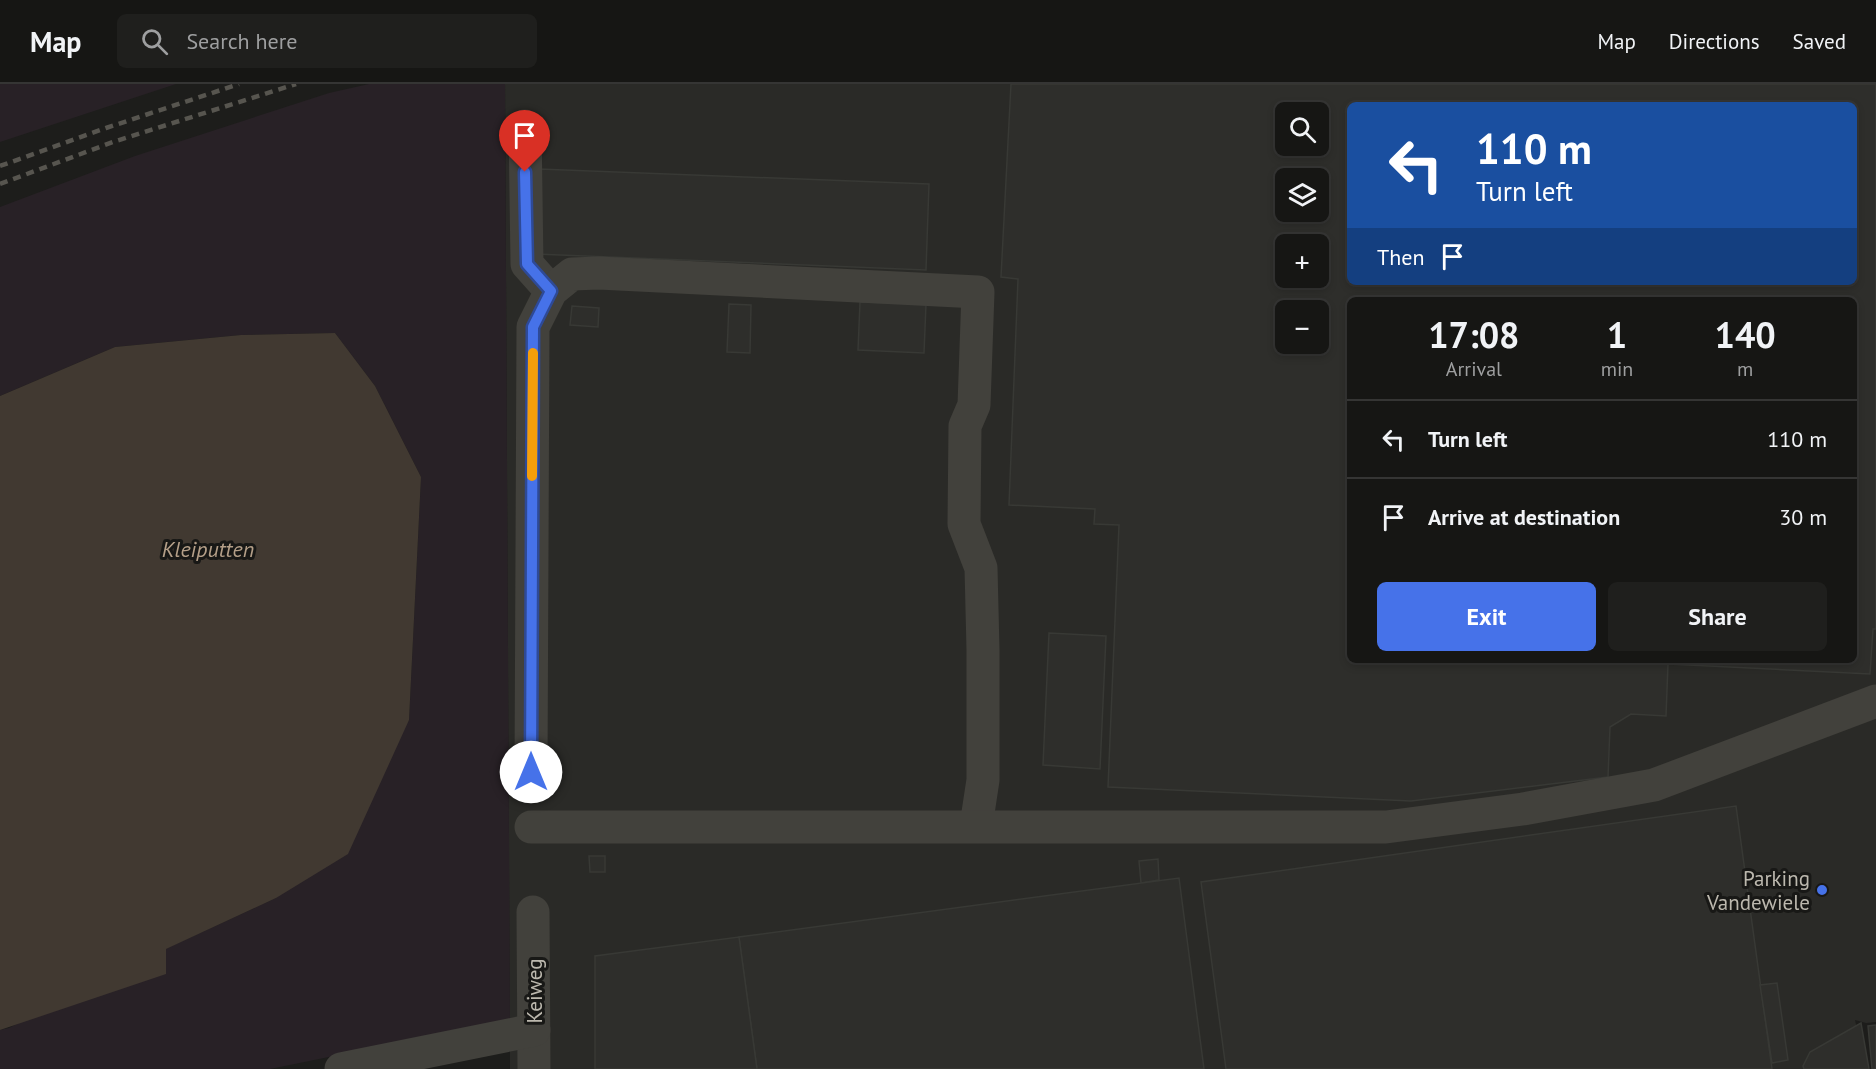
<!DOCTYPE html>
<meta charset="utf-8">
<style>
body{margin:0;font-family:"PT Sans",sans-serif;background:#1f1f1d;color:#f1f3f6;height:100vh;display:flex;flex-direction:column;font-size:22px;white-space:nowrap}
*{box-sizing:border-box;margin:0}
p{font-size:20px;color:#9e9fa0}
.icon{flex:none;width:33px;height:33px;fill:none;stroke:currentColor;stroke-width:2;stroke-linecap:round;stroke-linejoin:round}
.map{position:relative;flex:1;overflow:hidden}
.details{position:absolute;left:1347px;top:213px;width:510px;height:366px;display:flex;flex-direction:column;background:#161614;border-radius:9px;box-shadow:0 3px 9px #0003,0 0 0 2px #353534}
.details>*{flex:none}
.guide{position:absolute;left:1347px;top:18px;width:510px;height:183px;border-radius:9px;box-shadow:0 3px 9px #0003,0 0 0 2px #353534;background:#1a4fa0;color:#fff;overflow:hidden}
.controls{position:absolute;left:1275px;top:18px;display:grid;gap:12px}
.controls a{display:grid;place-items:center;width:54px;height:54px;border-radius:9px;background:#161614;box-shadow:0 3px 9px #0003,0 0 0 2px #353534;font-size:30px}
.pin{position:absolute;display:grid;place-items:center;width:51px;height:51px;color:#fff;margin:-62px -26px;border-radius:50% 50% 50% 0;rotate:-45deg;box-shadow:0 0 6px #0007}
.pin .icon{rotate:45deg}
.me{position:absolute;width:66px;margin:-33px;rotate:0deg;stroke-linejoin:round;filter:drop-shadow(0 0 4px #0008)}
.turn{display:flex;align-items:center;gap:21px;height:126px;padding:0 30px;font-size:27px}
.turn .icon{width:78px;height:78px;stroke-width:2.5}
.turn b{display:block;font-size:42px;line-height:51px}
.then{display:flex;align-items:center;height:57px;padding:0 30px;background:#0003;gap:12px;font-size:22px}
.eta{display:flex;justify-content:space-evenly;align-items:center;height:102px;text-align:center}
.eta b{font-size:36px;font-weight:700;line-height:42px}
.button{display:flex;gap:12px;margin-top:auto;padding:12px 30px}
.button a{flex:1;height:69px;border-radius:9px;background:#4672e9;color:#fff;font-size:24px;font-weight:700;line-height:69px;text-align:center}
.button a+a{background:#1f1f1d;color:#f1f3f6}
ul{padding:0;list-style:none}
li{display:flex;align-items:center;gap:18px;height:78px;padding:0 30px;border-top:2px solid #353534}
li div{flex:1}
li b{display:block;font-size:22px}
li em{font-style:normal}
header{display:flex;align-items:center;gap:36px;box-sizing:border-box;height:84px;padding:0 30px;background:#161614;border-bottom:2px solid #353534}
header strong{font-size:28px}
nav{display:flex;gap:33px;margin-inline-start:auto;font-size:21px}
.search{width:420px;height:54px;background:#1f1f1d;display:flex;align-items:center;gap:15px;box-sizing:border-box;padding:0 21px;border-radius:9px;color:#9e9fa0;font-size:22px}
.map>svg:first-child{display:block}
</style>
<header>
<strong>Map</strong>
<div class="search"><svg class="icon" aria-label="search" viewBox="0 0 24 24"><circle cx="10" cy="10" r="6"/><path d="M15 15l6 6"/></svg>Search here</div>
<nav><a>Map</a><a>Directions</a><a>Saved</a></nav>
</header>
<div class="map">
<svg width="1876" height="985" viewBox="0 0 1876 985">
<rect width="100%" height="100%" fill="#1d1d1b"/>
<!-- built -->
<path fill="#2a2a27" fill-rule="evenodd" d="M 505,0 L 1876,0 L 1876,938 L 1866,939 L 1855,936 L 1866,985 L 510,985 ZM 1350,21 L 1854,21 L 1854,198 L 1350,198 ZM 1286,28 L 1318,28 L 1318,62 L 1286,62 ZM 1286,94 L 1318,94 L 1318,128 L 1286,128 ZM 1286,160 L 1318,160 L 1318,194 L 1286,194 ZM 1350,216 L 1854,216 L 1854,576 L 1350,576 ZM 1286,226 L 1318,226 L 1318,260 L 1286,260 Z"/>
<!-- green -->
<g fill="#282126">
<path d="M 0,0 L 176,0 L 0,58 Z"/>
<path d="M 369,0 L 505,0 L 510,936 L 270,985 L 0,985 L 0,946 L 9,944 L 165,865 L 276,814 L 409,636 L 421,393 L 375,302 L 335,249 L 241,251 L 115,263 L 0,312 L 0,123 L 135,72 L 329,9 Z"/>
</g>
<!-- water -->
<path fill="#413931" d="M 335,249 L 375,302 L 421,393 L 409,636 L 348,770 L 276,814 L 166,865 L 166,890 L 0,946 L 0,312 L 115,263 L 241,251 Z"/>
<!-- building -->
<g fill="#2e2e2b" stroke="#383935" stroke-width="1.5" fill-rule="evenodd">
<path d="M 1011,0 L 1876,0 L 1876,545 L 1873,545 L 1870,590 L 1668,580 L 1666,632 L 1631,630 L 1610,643 L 1608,693 L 1411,717 L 1108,703 L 1119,441 L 1094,440 L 1095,425 L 1009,421 L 1018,195 L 1001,193 ZM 1350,21 L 1854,21 L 1854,198 L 1350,198 ZM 1286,28 L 1318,28 L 1318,62 L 1286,62 ZM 1286,94 L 1318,94 L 1318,128 L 1286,128 ZM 1286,160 L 1318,160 L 1318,194 L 1286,194 ZM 1350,216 L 1854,216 L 1854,576 L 1350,576 ZM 1286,226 L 1318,226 L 1318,260 L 1286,260 Z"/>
<path d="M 539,85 L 929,100 L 926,186 L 536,170 Z"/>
<path d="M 860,218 L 926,220 L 924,269 L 858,266 Z"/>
<path d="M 729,220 L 751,221 L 750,269 L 727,268 Z"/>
<path d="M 572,222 L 599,224 L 598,243 L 570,241 Z"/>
<path d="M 1049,549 L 1106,552 L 1100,685 L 1043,681 Z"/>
<path d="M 1736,722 L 1772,985 L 1226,985 L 1201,798 Z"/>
<path d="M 589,772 L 605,772 L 605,788 L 590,788 Z"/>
<path d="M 1158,775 L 1159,796 L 1141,799 L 1139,777 Z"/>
<path d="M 1179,794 L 1204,985 L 757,985 L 739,853 Z"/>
<path d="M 739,853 L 757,985 L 595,985 L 595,872 Z"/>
<path d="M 1777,899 L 1788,976 L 1772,979 L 1760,901 Z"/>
<path d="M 1861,939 L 1869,985 L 1804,985 L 1803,982 L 1810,968 Z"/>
<path d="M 1876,941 L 1876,985 L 1872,985 L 1868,942 Z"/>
</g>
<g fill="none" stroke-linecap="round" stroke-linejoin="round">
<!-- minor -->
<g stroke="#42413c" stroke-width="33">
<path d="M 525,42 L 527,180 L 551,207"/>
<path d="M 531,688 L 533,243 L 551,207 L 572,190 L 599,189 L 978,208 L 974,321 L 965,342 L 964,440 L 981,484 L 983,566 L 983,696 L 976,742"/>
<path d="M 531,743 L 1386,743 L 1523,725 L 1654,701 L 1876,617"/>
<path d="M 533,828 L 534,985"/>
<path d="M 341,985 L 534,946"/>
</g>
<!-- rail -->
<g stroke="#57554f" stroke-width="4.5" stroke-dasharray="8 6" stroke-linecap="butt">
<path d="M 0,82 L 106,44 L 239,0"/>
<path d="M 0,100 L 113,58 L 296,0"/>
</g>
</g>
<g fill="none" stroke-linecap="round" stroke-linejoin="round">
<!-- route casing -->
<g stroke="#2e4a97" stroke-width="15">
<path id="route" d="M 525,88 L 527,180 L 551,207 L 533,243 L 531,688"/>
</g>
<!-- route -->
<use href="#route" stroke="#4672e9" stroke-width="10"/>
<!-- slow -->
<path stroke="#f59e0b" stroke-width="10" d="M 532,392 L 533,269"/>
</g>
<!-- markers -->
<circle fill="#4672e9" stroke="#181816" stroke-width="2" cx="1822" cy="806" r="6"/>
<g text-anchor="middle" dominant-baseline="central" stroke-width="6" stroke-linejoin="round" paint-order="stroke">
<!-- poi labels -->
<g font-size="21" fill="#bcb8ae" stroke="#181816" text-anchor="end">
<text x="1810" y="794">Parking<tspan x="1810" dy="24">Vandewiele</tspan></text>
</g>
<!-- street labels -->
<g font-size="21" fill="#bcb8ae" stroke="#181816">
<text transform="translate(534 907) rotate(-90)">Keiweg</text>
</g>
<!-- water labels -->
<g font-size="22" font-style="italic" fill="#b49f88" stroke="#181816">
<text x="208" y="465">Kleiputten</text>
</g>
</g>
</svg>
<div class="controls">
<a><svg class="icon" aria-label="search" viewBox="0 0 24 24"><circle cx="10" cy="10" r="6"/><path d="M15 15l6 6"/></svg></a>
<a><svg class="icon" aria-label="layers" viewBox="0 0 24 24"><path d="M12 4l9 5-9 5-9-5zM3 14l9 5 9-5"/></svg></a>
<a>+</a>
<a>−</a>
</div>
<div class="pin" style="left:525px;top:88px;background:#d93025"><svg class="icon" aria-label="arrive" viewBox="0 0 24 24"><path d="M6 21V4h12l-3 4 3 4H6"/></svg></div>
<svg class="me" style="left:531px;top:688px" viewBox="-20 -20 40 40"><circle r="19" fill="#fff"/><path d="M0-13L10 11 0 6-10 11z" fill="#4672e9"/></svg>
<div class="guide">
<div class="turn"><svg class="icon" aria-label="left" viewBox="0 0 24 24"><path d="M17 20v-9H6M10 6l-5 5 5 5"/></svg><div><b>110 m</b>Turn left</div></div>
<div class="then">Then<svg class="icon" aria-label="arrive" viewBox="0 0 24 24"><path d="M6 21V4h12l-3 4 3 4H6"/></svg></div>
</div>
<section class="details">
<div class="eta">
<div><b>17:08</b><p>Arrival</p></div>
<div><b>1</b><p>min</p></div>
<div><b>140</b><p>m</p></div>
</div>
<ul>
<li><svg class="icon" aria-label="left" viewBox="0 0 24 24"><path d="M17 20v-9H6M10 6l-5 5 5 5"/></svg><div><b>Turn left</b></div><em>110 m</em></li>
<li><svg class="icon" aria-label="arrive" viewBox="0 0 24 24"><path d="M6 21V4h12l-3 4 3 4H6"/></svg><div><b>Arrive at destination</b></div><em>30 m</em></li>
</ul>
<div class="button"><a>Exit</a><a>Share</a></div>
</section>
</div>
